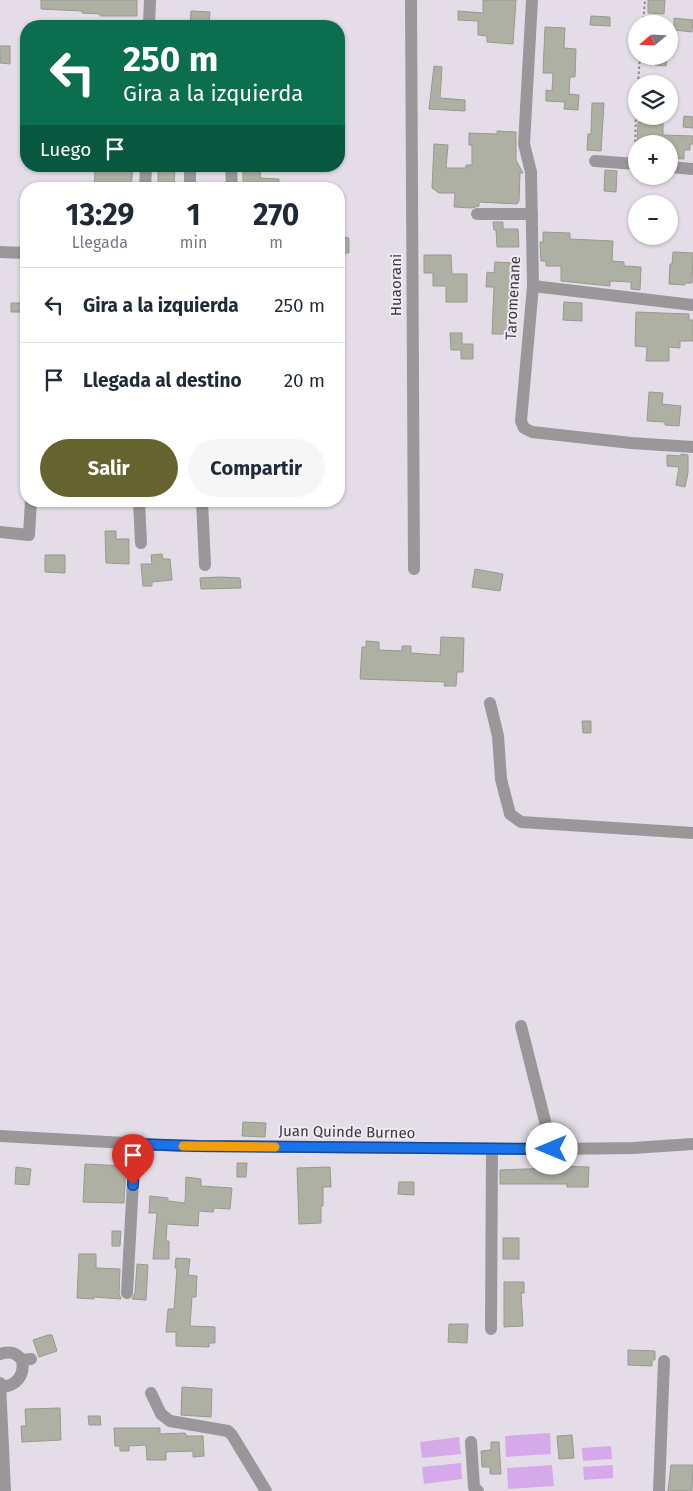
<!DOCTYPE html>
<html lang="es">
<meta charset="utf-8">
<style>
body{margin:0;font-family:"Fira Sans",sans-serif;background:#f6f6f7;color:#1f2937;height:100vh;display:flex;flex-direction:column;font-size:19px;white-space:nowrap}
*{box-sizing:border-box;margin:0}
p{font-size:16px;color:#747a83}
.icon{flex:none;width:28px;height:28px;fill:none;stroke:currentColor;stroke-width:2;stroke-linecap:round;stroke-linejoin:round}
.map{position:relative;flex:1;overflow:hidden}
.sheet{position:absolute;left:20px;top:182px;width:325px;height:325px;display:flex;flex-direction:column;background:#fff;border-radius:20px;box-shadow:0 1px 4px #0004}
.sheet>*{flex:none}
.top-card{position:absolute;left:20px;top:20px;width:325px;height:152px;border-radius:20px;box-shadow:0 1px 4px #0004;background:#0b6e4f;color:#fff;overflow:hidden}
.needle{width:32px;rotate:251deg}
.controls{position:absolute;left:628px;top:15px;display:grid;gap:10px}
.controls a{display:grid;place-items:center;width:50px;height:50px;border-radius:50%;background:#fff;box-shadow:0 1px 4px #0004;font-size:25px}
.pin{position:absolute;display:grid;place-items:center;width:42px;height:42px;color:#fff;margin:-51px -21px;border-radius:50% 50% 50% 0;rotate:-45deg;box-shadow:0 0 5px #0007}
.pin .icon{rotate:45deg}
.me{position:absolute;width:55px;margin:-28px;rotate:270deg;stroke-linejoin:round;filter:drop-shadow(0 0 4px #0008)}
.turn{display:flex;align-items:center;gap:18px;height:105px;padding:0 20px;font-size:22px}
.turn .icon{width:65px;height:65px;stroke-width:2.5}
.turn b{display:block;font-size:35px;line-height:42px}
.then{display:flex;align-items:center;height:48px;padding:0 20px;background:#0003;gap:10px;font-size:19px}
.eta{display:flex;justify-content:space-evenly;align-items:center;height:85px;text-align:center}
.eta b{font-size:30px;font-weight:700;line-height:35px}
.cta{display:flex;gap:10px;margin-top:auto;padding:10px 20px}
.cta a{flex:1;height:58px;border-radius:30px;background:#656431;color:#fff;font-size:20px;font-weight:700;line-height:58px;text-align:center}
.cta a+a{background:#f6f6f7;color:#1f2937}
ul{padding:0;list-style:none}
li{display:flex;align-items:center;gap:15px;height:75px;padding:0 20px;border-top:1px solid #e0e1e3}
li div{flex:1}
li b{display:block;font-size:19px}
li em{font-style:normal}
.map>svg:first-child{display:block}
</style>
<div class="map">
<svg width="693" height="1491" viewBox="0 0 693 1491">
<rect width="100%" height="100%" fill="#e4dde7"/>
<!-- green -->
<g fill="#d6aaea">
<path d="M 550,1433 L 551,1454 L 506,1457 L 505,1436 Z"/>
<path d="M 459,1437 L 461,1454 L 422,1458 L 420,1442 Z"/>
<path d="M 611,1446 L 612,1459 L 583,1461 L 582,1448 Z"/>
<path d="M 461,1463 L 462,1479 L 424,1484 L 422,1467 Z"/>
<path d="M 552,1465 L 554,1486 L 508,1489 L 507,1468 Z"/>
<path d="M 613,1465 L 613,1478 L 584,1480 L 583,1467 Z"/>
</g>
<!-- building -->
<g fill="#afb0a4" stroke="#98998e">
<path d="M 41,0 L 137,0 L 137,16 L 100,16 L 100,14 L 82,13 L 82,11 L 41,9 Z"/>
<path d="M 483,0 L 516,0 L 513,44 L 487,42 L 487,36 L 478,35 L 478,21 L 458,20 L 458,11 L 483,13 Z"/>
<path d="M 648,0 L 665,0 L 664,14 L 648,13 Z"/>
<path d="M 191,11 L 210,12 L 209,25 L 190,25 Z"/>
<path d="M 591,16 L 610,17 L 610,26 L 590,25 Z"/>
<path d="M 674,18 L 693,20 L 692,32 L 674,30 Z"/>
<path d="M 545,27 L 565,28 L 564,48 L 576,49 L 575,77 L 570,77 L 569,94 L 579,95 L 578,110 L 564,109 L 565,102 L 546,101 L 546,90 L 552,91 L 553,73 L 543,73 Z"/>
<path d="M 0,46 L 10,46 L 10,64 L 0,63 Z"/>
<path d="M 656,57 L 667,58 L 666,66 L 655,65 Z"/>
<path d="M 434,66 L 442,67 L 440,98 L 465,100 L 465,111 L 429,109 Z"/>
<path d="M 592,103 L 604,103 L 601,151 L 587,150 L 588,134 L 591,134 Z"/>
<path d="M 684,116 L 693,117 L 693,128 L 683,127 Z"/>
<path d="M 638,122 L 663,122 L 663,135 L 693,136 L 693,144 L 690,144 L 690,150 L 684,150 L 684,159 L 669,158 L 669,144 L 637,144 Z"/>
<path d="M 497,131 L 516,132 L 516,160 L 523,173 L 520,173 L 519,201 L 517,204 L 479,202 L 479,206 L 472,208 L 454,207 L 455,193 L 439,193 L 432,188 L 434,144 L 448,145 L 446,168 L 466,168 L 466,165 L 472,165 L 472,145 L 469,145 L 469,133 L 497,134 Z"/>
<path d="M 123,166 L 133,166 L 131,189 L 94,189 L 95,168 L 123,169 Z"/>
<path d="M 158,166 L 175,166 L 174,189 L 158,189 Z"/>
<path d="M 243,166 L 261,166 L 260,178 L 279,179 L 279,189 L 243,189 Z"/>
<path d="M 605,170 L 617,171 L 616,192 L 604,191 Z"/>
<path d="M 493,222 L 503,222 L 503,229 L 518,229 L 519,247 L 497,247 L 496,230 L 494,230 Z"/>
<path d="M 543,232 L 570,233 L 570,239 L 613,241 L 612,261 L 624,262 L 624,266 L 641,267 L 640,290 L 631,289 L 631,282 L 610,281 L 610,286 L 561,281 L 561,266 L 546,266 L 546,261 L 541,261 L 540,242 L 543,242 Z"/>
<path d="M 339,237 L 349,238 L 349,253 L 339,253 Z"/>
<path d="M 673,252 L 693,253 L 692,283 L 685,283 L 685,285 L 669,284 L 670,264 L 672,264 Z"/>
<path d="M 424,255 L 451,255 L 452,274 L 467,274 L 467,302 L 446,302 L 446,286 L 433,286 L 433,273 L 424,273 Z"/>
<path d="M 495,262 L 515,263 L 513,281 L 518,281 L 515,300 L 516,334 L 492,334 L 494,287 L 486,287 L 487,272 L 494,273 Z"/>
<path d="M 564,302 L 582,303 L 582,321 L 563,320 Z"/>
<path d="M 11,303 L 23,303 L 24,312 L 11,312 Z"/>
<path d="M 636,312 L 689,314 L 689,320 L 693,320 L 693,341 L 680,341 L 680,348 L 669,347 L 669,361 L 646,361 L 647,347 L 635,346 Z"/>
<path d="M 450,333 L 462,333 L 462,344 L 473,344 L 473,359 L 461,359 L 461,350 L 451,350 Z"/>
<path d="M 649,392 L 663,393 L 662,404 L 681,406 L 679,426 L 665,425 L 665,422 L 647,421 Z"/>
<path d="M 681,454 L 688,455 L 688,473 L 685,487 L 676,485 L 679,467 L 667,466 L 667,455 L 681,456 Z"/>
<path d="M 105,531 L 116,531 L 116,539 L 129,539 L 129,564 L 106,563 Z"/>
<path d="M 162,554 L 163,559 L 170,559 L 172,580 L 152,582 L 152,586 L 143,586 L 141,564 L 152,564 L 151,555 Z"/>
<path d="M 45,555 L 65,555 L 65,573 L 45,572 Z"/>
<path d="M 475,569 L 503,574 L 500,591 L 472,587 Z"/>
<path d="M 220,577 L 240,578 L 241,588 L 201,589 L 200,578 Z"/>
<path d="M 441,637 L 464,638 L 463,672 L 457,672 L 456,686 L 444,686 L 445,682 L 360,679 L 362,647 L 366,647 L 366,641 L 379,642 L 379,650 L 402,651 L 402,646 L 411,646 L 411,653 L 440,655 Z"/>
<path d="M 582,721 L 591,721 L 591,733 L 583,733 Z"/>
<path d="M 243,1122 L 266,1123 L 265,1137 L 242,1136 Z"/>
<path d="M 551,1161 L 560,1161 L 560,1166 L 589,1167 L 588,1187 L 567,1187 L 567,1184 L 500,1184 L 500,1170 L 551,1168 Z"/>
<path d="M 237,1163 L 247,1163 L 246,1177 L 237,1177 Z"/>
<path d="M 85,1164 L 126,1166 L 124,1203 L 83,1202 Z"/>
<path d="M 16,1167 L 31,1169 L 29,1185 L 15,1184 Z"/>
<path d="M 330,1167 L 331,1187 L 323,1187 L 323,1206 L 321,1206 L 321,1223 L 299,1224 L 297,1168 Z"/>
<path d="M 186,1177 L 201,1179 L 201,1186 L 232,1188 L 230,1209 L 214,1208 L 213,1212 L 199,1211 L 198,1226 L 167,1224 L 166,1241 L 169,1241 L 169,1259 L 153,1259 L 157,1213 L 149,1213 L 150,1196 L 168,1198 L 168,1201 L 185,1203 Z"/>
<path d="M 399,1182 L 414,1182 L 414,1195 L 398,1194 Z"/>
<path d="M 112,1231 L 121,1231 L 120,1246 L 112,1246 Z"/>
<rect x="503" y="1238" width="16" height="21"/>
<path d="M 79,1254 L 96,1254 L 96,1268 L 120,1269 L 119,1293 L 121,1299 L 94,1297 L 94,1299 L 77,1298 Z"/>
<path d="M 176,1258 L 190,1259 L 188,1275 L 197,1276 L 196,1297 L 192,1297 L 190,1326 L 215,1327 L 215,1343 L 209,1343 L 209,1347 L 176,1346 L 176,1332 L 166,1332 L 168,1309 L 174,1309 L 177,1268 L 175,1268 Z"/>
<path d="M 137,1264 L 148,1265 L 146,1300 L 132,1299 L 135,1293 Z"/>
<path d="M 504,1282 L 524,1282 L 524,1293 L 521,1293 L 523,1326 L 504,1327 Z"/>
<path d="M 449,1324 L 468,1324 L 467,1343 L 448,1342 Z"/>
<path d="M 48,1335 L 52,1335 L 57,1351 L 39,1357 L 33,1340 Z"/>
<path d="M 628,1350 L 655,1351 L 655,1360 L 652,1360 L 652,1366 L 628,1365 Z"/>
<path d="M 182,1387 L 212,1389 L 211,1417 L 181,1415 Z"/>
<path d="M 60,1408 L 61,1440 L 22,1442 L 21,1426 L 26,1426 L 25,1409 Z"/>
<path d="M 88,1416 L 100,1416 L 101,1425 L 89,1425 Z"/>
<path d="M 114,1428 L 160,1428 L 160,1434 L 185,1433 L 187,1436 L 203,1436 L 204,1456 L 193,1457 L 193,1451 L 166,1452 L 166,1460 L 147,1460 L 146,1445 L 129,1446 L 129,1451 L 120,1451 L 120,1446 L 115,1446 Z"/>
<path d="M 572,1435 L 574,1458 L 559,1459 L 557,1436 Z"/>
<path d="M 491,1442 L 499,1442 L 501,1474 L 490,1474 L 490,1467 L 482,1467 L 481,1451 L 491,1450 Z"/>
<path d="M 671,1465 L 693,1465 L 692,1491 L 668,1491 Z"/>
</g>
<g fill="none" stroke-linecap="round" stroke-linejoin="round">
<!-- path -->
<g stroke="#8c878e" stroke-width="2" stroke-dasharray="2.5 2.5" stroke-linecap="butt">
<path d="M 643,24 L 645,0"/>
<path d="M 638,84 L 640,56"/>
<path d="M 635,152 L 636,109"/>
</g>
<!-- minor -->
<g stroke="#9a979b" stroke-width="12">
<path d="M 411,0 L 414,569"/>
<path d="M 532,0 L 524,144 L 531,172 L 533,286 L 521,421 L 524,428 L 532,432 L 631,443 L 693,447"/>
<path d="M 149,26 L 150,0"/>
<path d="M 595,161 L 636,164"/>
<path d="M 190,166 L 190,189"/>
<path d="M 231,166 L 232,189"/>
<path d="M 669,167 L 693,169"/>
<path d="M 145,189 L 146,166"/>
<path d="M 477,214 L 532,214"/>
<path d="M 0,252 L 26,253"/>
<path d="M 533,286 L 693,305"/>
<path d="M 139,501 L 141,543"/>
<path d="M 202,501 L 205,565"/>
<path d="M 0,532 L 29,535 L 31,501"/>
<path d="M 490,703 L 498,736 L 501,779 L 510,814 L 521,822 L 693,833"/>
<path d="M 521,1026 L 552,1149"/>
<path d="M 0,1136 L 179,1146 L 552,1149 L 633,1148 L 693,1144"/>
<path d="M 127,1293 L 135,1144"/>
<path d="M 491,1329 L 492,1149"/>
<path d="M 0,1354 C 10,1351 15,1352 22,1360 L 31,1359"/>
<path d="M 0,1383 L 5,1491"/>
<path d="M 1,1387 C 17,1386 25,1375 22,1360"/>
<path d="M 151,1393 L 161,1414 L 170,1421 L 228,1431 L 232,1435 L 266,1491"/>
<path d="M 471,1442 L 474,1487 L 478,1491"/>
<path d="M 659,1491 L 664,1361"/>
</g>
</g>
<g fill="none" stroke-linecap="round" stroke-linejoin="round">
<!-- route casing -->
<g stroke="#114b97" stroke-width="12">
<path id="route" d="M 133,1185 L 135,1144 L 198,1146 L 552,1149"/>
</g>
<!-- route -->
<use href="#route" stroke="#1a73e8" stroke-width="9"/>
<!-- slow -->
<path stroke="#f59e0b" stroke-width="9" d="M 183,1146 L 275,1147"/>
</g>
<g text-anchor="middle" dominant-baseline="central" stroke-width="4" stroke-linejoin="round" paint-order="stroke">
<!-- street labels -->
<g font-size="15" fill="#3c393d" stroke="#f1eaf5">
<text transform="translate(396 285) rotate(-90)">Huaorani</text>
<text transform="translate(513 298) rotate(-87)">Taromenane</text>
<text transform="translate(347 1132) rotate(1)">Juan Quinde Burneo</text>
</g>
</g>
</svg>
<div class="controls">
<a><svg class="needle" viewBox="-14 -14 28 28"><path d="M0-13l5 13h-10z" fill="#e53935"/><path d="M0 13l5-13h-10z" fill="#747a83"/></svg></a>
<a><svg class="icon" aria-label="layers" viewBox="0 0 24 24"><path d="M12 4l9 5-9 5-9-5zM3 14l9 5 9-5"/></svg></a>
<a>+</a>
<a>−</a>
</div>
<div class="pin" style="left:133px;top:1185px;background:#d93025"><svg class="icon" aria-label="arrive" viewBox="0 0 24 24"><path d="M6 21V4h12l-3 4 3 4H6"/></svg></div>
<svg class="me" style="left:552px;top:1149px" viewBox="-20 -20 40 40"><circle r="19" fill="#fff"/><path d="M0-13L10 11 0 6-10 11z" fill="#1a73e8"/></svg>
<div class="top-card">
<div class="turn"><svg class="icon" aria-label="left" viewBox="0 0 24 24"><path d="M17 20v-9H6M10 6l-5 5 5 5"/></svg><div><b>250 m</b>Gira a la izquierda</div></div>
<div class="then">Luego<svg class="icon" aria-label="arrive" viewBox="0 0 24 24"><path d="M6 21V4h12l-3 4 3 4H6"/></svg></div>
</div>
<section class="sheet">
<div class="eta">
<div><b>13:29</b><p>Llegada</p></div>
<div><b>1</b><p>min</p></div>
<div><b>270</b><p>m</p></div>
</div>
<ul>
<li><svg class="icon" aria-label="left" viewBox="0 0 24 24"><path d="M17 20v-9H6M10 6l-5 5 5 5"/></svg><div><b>Gira a la izquierda</b></div><em>250 m</em></li>
<li><svg class="icon" aria-label="arrive" viewBox="0 0 24 24"><path d="M6 21V4h12l-3 4 3 4H6"/></svg><div><b>Llegada al destino</b></div><em>20 m</em></li>
</ul>
<div class="cta"><a>Salir</a><a>Compartir</a></div>
</section>
</div>
